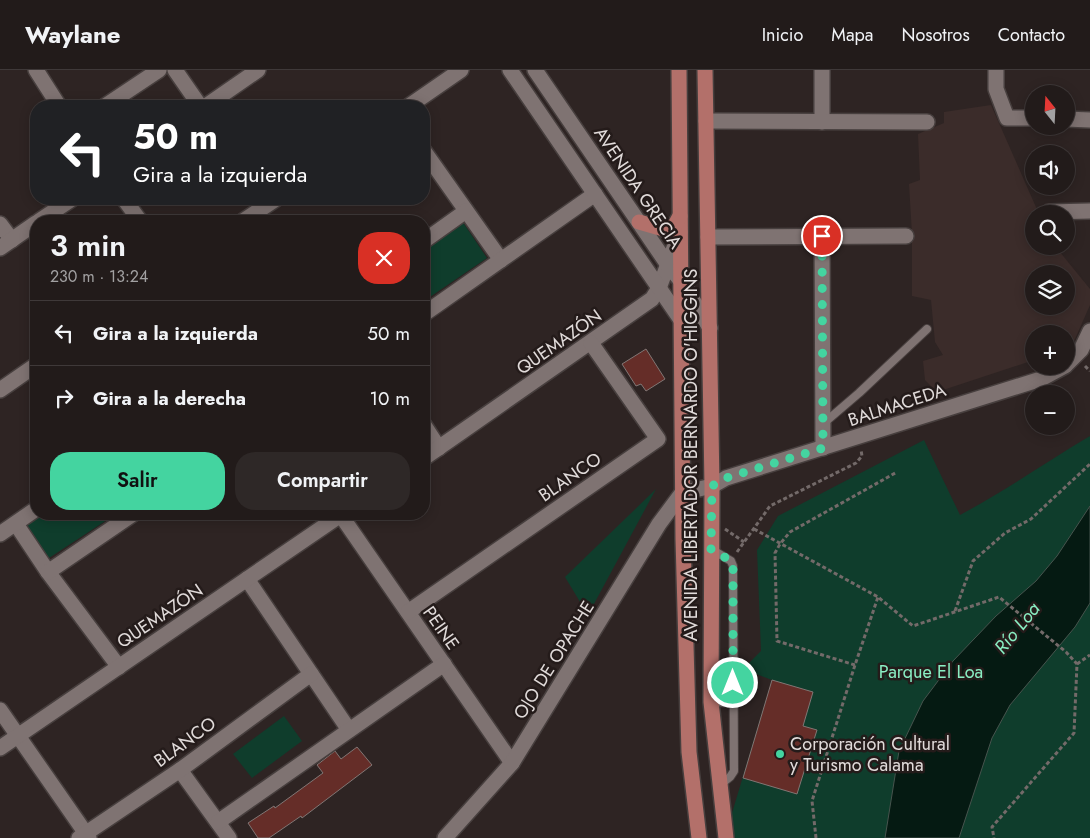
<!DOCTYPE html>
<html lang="es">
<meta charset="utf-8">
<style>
body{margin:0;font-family:Jost,sans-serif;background:#2e2827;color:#f1f3f6;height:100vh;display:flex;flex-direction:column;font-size:19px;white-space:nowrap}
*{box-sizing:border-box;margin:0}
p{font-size:16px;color:#a2a1a2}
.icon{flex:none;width:28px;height:28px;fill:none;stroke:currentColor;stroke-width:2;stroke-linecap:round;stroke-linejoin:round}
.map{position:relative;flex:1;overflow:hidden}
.sheet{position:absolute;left:30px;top:145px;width:400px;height:305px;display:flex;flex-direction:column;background:#221b1a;border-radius:20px;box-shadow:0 2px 12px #0003,0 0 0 1px #3f3939}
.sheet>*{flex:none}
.guide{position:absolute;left:30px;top:30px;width:400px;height:105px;border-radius:20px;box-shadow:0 2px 12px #0003,0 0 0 1px #3f3939;background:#202124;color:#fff;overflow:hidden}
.needle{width:32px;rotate:342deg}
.fabs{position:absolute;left:1025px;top:15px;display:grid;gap:10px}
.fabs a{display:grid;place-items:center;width:50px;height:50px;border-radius:50%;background:#221b1a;box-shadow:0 2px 12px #0003,0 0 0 1px #3f3939;font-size:25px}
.pin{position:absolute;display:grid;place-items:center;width:42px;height:42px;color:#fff;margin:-21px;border:2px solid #fff;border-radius:50%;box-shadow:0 1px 5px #0007}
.me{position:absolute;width:55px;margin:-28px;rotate:0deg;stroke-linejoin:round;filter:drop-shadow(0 0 4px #0008)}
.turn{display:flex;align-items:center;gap:18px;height:105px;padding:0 20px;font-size:22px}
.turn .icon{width:65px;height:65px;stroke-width:2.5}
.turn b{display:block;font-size:35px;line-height:42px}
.round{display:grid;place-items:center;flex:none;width:52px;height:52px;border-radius:20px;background:#2e2827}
.headline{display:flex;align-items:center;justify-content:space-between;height:85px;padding:0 20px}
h1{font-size:30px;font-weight:600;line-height:38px}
.primary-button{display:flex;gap:10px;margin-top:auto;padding:10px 20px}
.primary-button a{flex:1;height:58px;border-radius:20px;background:#44d4a0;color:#111;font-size:20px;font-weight:600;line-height:58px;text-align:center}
.primary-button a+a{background:#2e2827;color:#f1f3f6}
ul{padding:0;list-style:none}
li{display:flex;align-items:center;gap:15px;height:65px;padding:0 20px;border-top:1px solid #3f3939}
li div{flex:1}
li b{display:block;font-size:19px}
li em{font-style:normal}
header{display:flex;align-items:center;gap:30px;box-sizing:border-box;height:70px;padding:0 25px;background:#221b1a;border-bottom:1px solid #3f3939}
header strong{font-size:24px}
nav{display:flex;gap:28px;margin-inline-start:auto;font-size:18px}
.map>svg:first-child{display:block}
</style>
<header>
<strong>Waylane</strong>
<nav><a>Inicio</a><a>Mapa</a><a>Nosotros</a><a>Contacto</a></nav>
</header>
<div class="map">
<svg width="1090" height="768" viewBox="0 0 1090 768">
<rect width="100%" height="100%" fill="#2e2423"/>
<!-- built -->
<path fill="#3b2c2a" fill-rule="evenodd" d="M 991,35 L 1039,144 L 1034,144 L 1034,176 L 1055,176 L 1090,219 L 1090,235 L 1071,278 L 1066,279 L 1066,264 L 1034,264 L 1034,290 L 937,322 L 925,310 L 923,291 L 943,285 L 935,272 L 931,230 L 912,226 L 912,164 L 909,114 L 920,110 L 918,64 L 944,53 L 944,42 ZM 1034,204 L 1066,204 L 1066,236 L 1034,236 Z"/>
<!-- green -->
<g fill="#0f3d2c">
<path d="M 462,151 L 487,188 L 424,231 L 424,177 Z"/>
<path d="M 1090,366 L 1090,768 L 734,768 L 732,743 L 772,610 L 743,599 L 761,581 L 757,480 L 778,446 L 924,370 L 960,445 C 1005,421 1046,392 1090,366 Z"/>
<path d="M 656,419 L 588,545 L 565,507 Z"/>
<path d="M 39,444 L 116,444 L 49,488 L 24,454 Z"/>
<path d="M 284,646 L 302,671 L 252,708 L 233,684 Z"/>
</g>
<!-- water -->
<path fill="#051a12" stroke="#47544e" d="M 1090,436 L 1090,533 L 1075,557 L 1010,635 L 992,668 L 959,768 L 885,768 L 899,681 L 923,631 L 953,591 L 996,546 L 1036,511 L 1057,486 Z"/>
<!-- building -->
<g fill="#652d28" stroke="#817674">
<path d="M 646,279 L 665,309 L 646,321 L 641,314 L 636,316 L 622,294 Z"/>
<path d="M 772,610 L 813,622 L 803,656 L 817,660 L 797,724 L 743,708 Z"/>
<path d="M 357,677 L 372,695 L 302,748 L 301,746 L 269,768 L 258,768 L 248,753 L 274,736 L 275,738 L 323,703 L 317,695 L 335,681 L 341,689 Z"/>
</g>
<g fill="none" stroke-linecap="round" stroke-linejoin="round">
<!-- lane casing -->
<g stroke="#473f3e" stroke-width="10">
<g id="lane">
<path d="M 824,353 L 859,323 L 927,259"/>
<path d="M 711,479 L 731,491 L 733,496 L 734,701 L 730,707 L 719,716"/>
<path d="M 711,632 L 733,633"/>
</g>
</g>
<!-- street casing -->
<g stroke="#473f3e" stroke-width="18">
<g id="street">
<path d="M 36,0 L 59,36"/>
<path d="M 175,0 L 200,36"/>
<path d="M 822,0 L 822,52"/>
<path d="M 996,0 L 996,19 L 1007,48 L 1034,48"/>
<path d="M 105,36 L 159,0"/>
<path d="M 206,36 L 258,0"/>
<path d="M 409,36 L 461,0"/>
<path d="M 1066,49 L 1090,50"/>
<path d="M 706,51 L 927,52"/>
<path d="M 424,81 L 501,190"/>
<path d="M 124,129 L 140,151"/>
<path d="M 1049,142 L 1090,141"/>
<path d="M 39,151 L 72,129"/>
<path d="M 243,151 L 276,129"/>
<path d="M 0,154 L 12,170"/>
<path d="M 822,166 L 823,378"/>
<path d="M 708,167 L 906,166"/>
<path d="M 424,171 L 466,141"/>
<path d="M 0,178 L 36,153"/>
<path d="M 424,244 L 595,124"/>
<path d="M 0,320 L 36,295"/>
<path d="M 424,355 L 439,378"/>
<path d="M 424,388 L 652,229 L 659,218 L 680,162"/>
<path d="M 340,444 L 512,693"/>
<path d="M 16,454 L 48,502 L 119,597"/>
<path d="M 0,464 L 36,439"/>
<path d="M 48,502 L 133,444"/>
<path d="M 247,509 L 349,660"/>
<path d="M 408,542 L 658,369 L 591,273"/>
<path d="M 0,640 L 89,768"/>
<path d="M 0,678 L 342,444"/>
<path d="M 180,700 L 229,768"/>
<path d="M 218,752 L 444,594"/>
<path d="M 79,768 L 180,700 L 311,604"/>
</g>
</g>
<!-- secondary casing -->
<g stroke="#473f3e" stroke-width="18">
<g id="secondary">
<path d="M 510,0 L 681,250"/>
<path d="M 535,0 L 668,195 L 681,211 L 710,258"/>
<path d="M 1066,295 L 1081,280 L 1090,261"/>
<path d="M 445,768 L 512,693 L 659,454 L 682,423 L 712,416 L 726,408 L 1041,309 L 1065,296"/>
</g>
</g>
<!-- primary casing -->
<g stroke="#473f3e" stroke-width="18">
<g id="primary">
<path d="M 679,0 L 683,469 L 689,682 L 699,768"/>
<path d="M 705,0 L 712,416 L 711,632 L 726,768"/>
<path d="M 639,152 L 667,160 L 675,155 L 680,146"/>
</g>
</g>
<!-- path -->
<g stroke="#736a69" stroke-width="3" stroke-dasharray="4 2.5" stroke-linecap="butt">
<path d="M 1085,296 L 1090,301"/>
<path d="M 725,459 L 744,472"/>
<path d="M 754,459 L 878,527 L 913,556 L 999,527 L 1066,582 L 1077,594 L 1074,663 L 992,757 L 994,768"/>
<path d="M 737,482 L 770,436 L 856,393 L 862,386 L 861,380"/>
<path d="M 955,541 L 973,491 L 1005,463 L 1031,449 L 1090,394"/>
<path d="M 1077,594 L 1090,585"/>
<path d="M 855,595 L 777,571 L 775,483 L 780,474 L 790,462 L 897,402"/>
<path d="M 816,768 L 812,731 L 855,595 L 878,527"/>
</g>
<!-- lane -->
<use href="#lane" stroke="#7f7372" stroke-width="8"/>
<!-- street -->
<use href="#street" stroke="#7f7372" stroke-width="15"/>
<!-- secondary -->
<use href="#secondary" stroke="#7f7372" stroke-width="15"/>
<!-- primary -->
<use href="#primary" stroke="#b3706a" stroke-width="15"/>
</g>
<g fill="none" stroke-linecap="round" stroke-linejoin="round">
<!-- route -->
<path stroke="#44d4a0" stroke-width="9" stroke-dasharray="0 16.2" d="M 733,613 L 733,496 L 731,491 L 711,479 L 712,416 L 726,408 L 823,378 L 822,166"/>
</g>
<!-- markers -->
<circle fill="#44d4a0" stroke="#241b1a" stroke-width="2" cx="780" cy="684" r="5"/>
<g text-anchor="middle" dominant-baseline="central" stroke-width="5" stroke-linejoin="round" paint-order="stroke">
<!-- street labels -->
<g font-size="18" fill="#e1dbda" stroke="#241b1a">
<text transform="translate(638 118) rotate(56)">AVENIDA GRECIA</text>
<text transform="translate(559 272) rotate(-35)">QUEMAZÓN</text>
<text transform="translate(897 335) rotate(-18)">BALMACEDA</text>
<text transform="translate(691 385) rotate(-90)">AVENIDA LIBERTADOR BERNARDO O'HIGGINS</text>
<text transform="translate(570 407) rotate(-35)">BLANCO</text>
<text transform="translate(160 546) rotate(-34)">QUEMAZÓN</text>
<text transform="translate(441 558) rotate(55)">PEINE</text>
<text transform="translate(554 590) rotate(-58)">OJO DE OPACHE</text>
<text transform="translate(185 672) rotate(-36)">BLANCO</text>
</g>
<!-- park labels -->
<g font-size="18" fill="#8aeec3" stroke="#241b1a">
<text x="931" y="602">Parque El Loa</text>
</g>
<!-- poi labels -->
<g font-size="18" fill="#e1dbda" stroke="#241b1a" text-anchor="start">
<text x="790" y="674">Corporación Cultural<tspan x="790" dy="21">y Turismo Calama</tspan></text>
</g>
<!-- water labels -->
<g font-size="19" font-style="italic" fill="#89edc2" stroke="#241b1a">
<text transform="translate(1017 558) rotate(-51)">Río Loa</text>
</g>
</g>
</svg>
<div class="fabs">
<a><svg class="needle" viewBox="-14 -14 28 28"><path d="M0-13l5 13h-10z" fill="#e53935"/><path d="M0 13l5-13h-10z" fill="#a2a1a2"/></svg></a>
<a><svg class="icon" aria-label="sound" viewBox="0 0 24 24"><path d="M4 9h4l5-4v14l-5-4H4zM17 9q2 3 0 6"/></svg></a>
<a><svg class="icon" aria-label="search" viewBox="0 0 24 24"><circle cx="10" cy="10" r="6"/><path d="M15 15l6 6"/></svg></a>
<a><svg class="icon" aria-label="layers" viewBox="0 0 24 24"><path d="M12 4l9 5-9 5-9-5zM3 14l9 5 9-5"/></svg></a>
<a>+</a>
<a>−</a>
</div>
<div class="pin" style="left:822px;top:166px;background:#d93025"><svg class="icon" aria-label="arrive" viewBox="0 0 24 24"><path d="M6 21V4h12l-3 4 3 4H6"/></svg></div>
<svg class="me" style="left:733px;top:613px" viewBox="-20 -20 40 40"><circle r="17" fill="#44d4a0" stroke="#fff" stroke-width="3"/><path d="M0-11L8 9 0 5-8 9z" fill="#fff"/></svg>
<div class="guide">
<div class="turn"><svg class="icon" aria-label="left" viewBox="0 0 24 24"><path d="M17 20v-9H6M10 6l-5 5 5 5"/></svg><div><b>50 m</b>Gira a la izquierda</div></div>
</div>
<section class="sheet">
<div class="headline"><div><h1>3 min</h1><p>230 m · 13:24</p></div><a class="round" style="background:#d93025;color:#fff"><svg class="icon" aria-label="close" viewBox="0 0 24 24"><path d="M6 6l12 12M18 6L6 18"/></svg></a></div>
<ul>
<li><svg class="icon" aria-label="left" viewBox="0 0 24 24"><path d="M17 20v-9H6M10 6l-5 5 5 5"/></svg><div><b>Gira a la izquierda</b></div><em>50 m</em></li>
<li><svg class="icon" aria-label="right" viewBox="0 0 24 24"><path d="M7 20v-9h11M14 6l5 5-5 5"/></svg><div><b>Gira a la derecha</b></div><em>10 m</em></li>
</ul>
<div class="primary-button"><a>Salir</a><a>Compartir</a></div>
</section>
</div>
